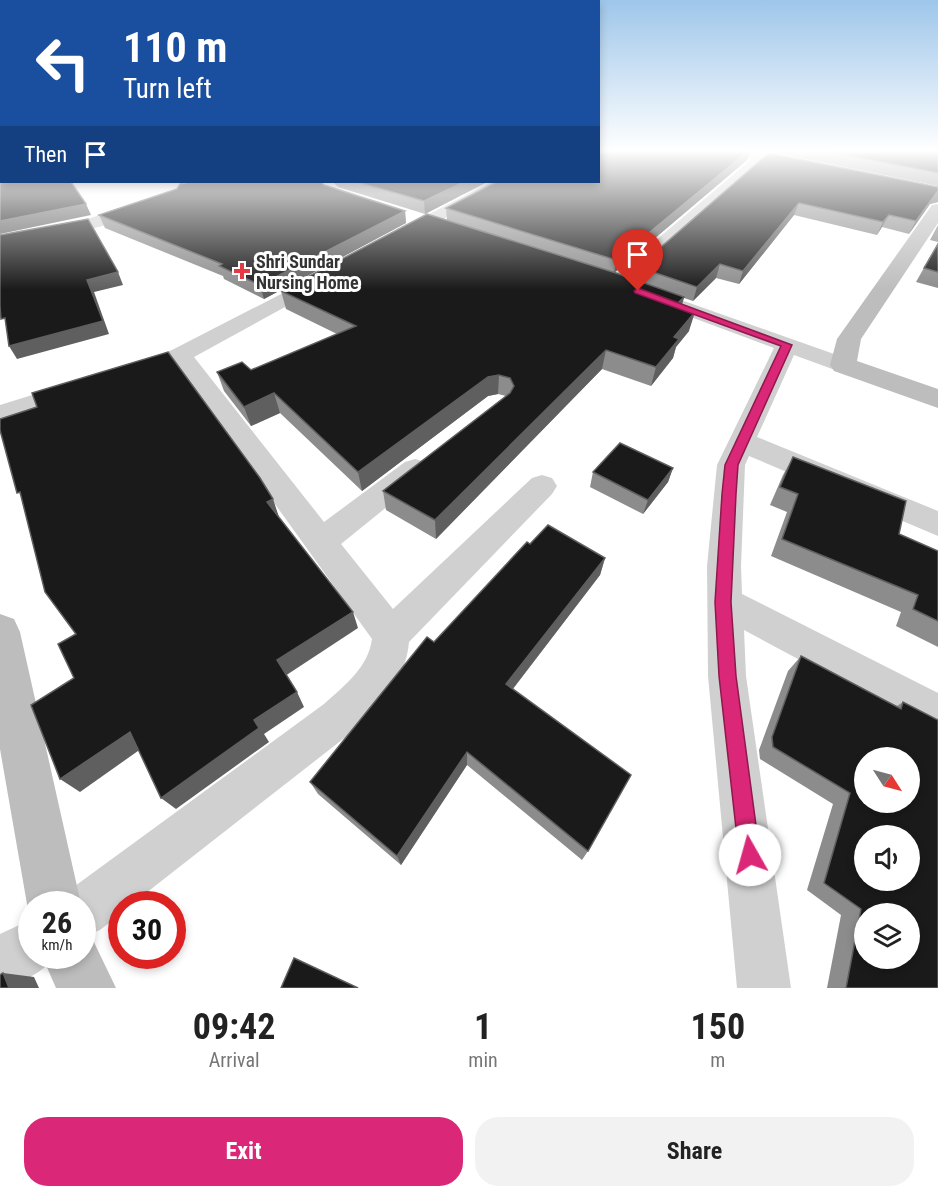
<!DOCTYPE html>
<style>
body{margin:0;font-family:"Roboto Condensed",sans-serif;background:#f2f2f2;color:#222;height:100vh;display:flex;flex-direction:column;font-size:22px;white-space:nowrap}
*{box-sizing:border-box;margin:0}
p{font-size:20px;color:#767676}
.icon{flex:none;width:33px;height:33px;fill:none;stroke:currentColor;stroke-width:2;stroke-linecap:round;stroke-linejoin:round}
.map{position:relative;height:988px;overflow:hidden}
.side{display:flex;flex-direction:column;background:#fff;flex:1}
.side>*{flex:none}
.top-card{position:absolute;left:0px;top:0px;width:600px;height:183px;box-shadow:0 3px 9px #0003;background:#1a4fa0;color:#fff;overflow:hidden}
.needle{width:39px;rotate:126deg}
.buttons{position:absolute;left:854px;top:747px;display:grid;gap:12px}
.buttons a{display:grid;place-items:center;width:66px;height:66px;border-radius:50%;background:#fff;box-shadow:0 3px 9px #0003;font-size:30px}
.speed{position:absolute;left:18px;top:891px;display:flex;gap:12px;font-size:30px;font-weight:700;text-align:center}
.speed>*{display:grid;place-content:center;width:78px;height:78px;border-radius:50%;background:#fff;box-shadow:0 3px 9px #0003;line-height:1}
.speed small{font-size:15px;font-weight:400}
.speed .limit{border:9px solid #d22;background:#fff;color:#111}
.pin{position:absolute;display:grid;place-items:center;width:51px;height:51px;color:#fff;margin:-62px -26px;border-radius:50% 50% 50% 0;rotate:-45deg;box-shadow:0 0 6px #0007}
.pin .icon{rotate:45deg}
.me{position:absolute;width:66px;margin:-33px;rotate:353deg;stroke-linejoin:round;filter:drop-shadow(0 0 4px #0008)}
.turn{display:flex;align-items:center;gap:21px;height:126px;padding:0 24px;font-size:27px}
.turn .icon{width:78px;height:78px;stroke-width:2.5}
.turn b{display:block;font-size:42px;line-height:51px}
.then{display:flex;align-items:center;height:57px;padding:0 24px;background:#0003;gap:12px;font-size:22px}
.eta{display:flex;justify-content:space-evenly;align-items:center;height:102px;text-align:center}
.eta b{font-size:36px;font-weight:700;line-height:42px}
.button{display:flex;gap:12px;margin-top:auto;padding:12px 24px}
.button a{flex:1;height:69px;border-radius:24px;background:#db2777;color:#fff;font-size:24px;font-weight:700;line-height:69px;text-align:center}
.button a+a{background:#f2f2f2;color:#222}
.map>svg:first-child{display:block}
</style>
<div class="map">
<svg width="938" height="988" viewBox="0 0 938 988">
<rect width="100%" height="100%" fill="#fff"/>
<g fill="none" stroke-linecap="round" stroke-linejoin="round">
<!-- street -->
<g fill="#d0d0d0" fill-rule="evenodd">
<path d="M 731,152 L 759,152 L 808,162 L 810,165 L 803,169 L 765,162 L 624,287 L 610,287 L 607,283 L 610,279 L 752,159 L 733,155 Z"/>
<path d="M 491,182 L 508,182 L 407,240 L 395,240 L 392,236 L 395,232 Z"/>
<path d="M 140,203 L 146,205 L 148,208 C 135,224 26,242 0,246 L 0,236 L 87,219 Z"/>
<path d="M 320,274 L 327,276 L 330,280 L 327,284 L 194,357 L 324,522 L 405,462 L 415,459 L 425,462 L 429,469 L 425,476 L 341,544 L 393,609 L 532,478 L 542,475 L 552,478 L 557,486 L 552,494 L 409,642 C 406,680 379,707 352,732 L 132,904 L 122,904 L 122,913 L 100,930 L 82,937 L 82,904 L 60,904 L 64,894 L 324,704 C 345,685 368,668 372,639 L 175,365 L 163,368 L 155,366 L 151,361 L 155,356 L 172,350 Z"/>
<path d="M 644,287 L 851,360 L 855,365 L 851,370 L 843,372 L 835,370 L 794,355 L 757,437 L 938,511 L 938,536 L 749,456 L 745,465 L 741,566 L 742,594 L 938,693 L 938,734 L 744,630 L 746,676 L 791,988 L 737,988 L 708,676 L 707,566 L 717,465 L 774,348 L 637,297 L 634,293 L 637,289 Z"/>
<path d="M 74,382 L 83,385 L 86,390 L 83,395 L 0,422 L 0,405 Z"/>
<path d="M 32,919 L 32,956 L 54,956 C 47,971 16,986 0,988 L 0,934 Z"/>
</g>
<!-- secondary -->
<g fill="#bdbdbd" fill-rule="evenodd">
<path d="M 938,204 L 938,223 L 861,339 L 857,361 L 938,389 L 938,408 L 834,371 L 830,365 L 837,339 L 932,205 Z"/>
<path d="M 0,614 L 14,619 L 20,632 L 81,904 L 32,904 L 32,916 L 27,904 L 0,749 Z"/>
<path d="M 82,932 L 91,936 L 116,988 L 56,988 L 42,956 L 82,956 Z"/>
</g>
</g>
<!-- wall -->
<g fill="#8c8c8c">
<path d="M 598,152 L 750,152 L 747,160 L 615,272 L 635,280 L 638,267 L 769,153 L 938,187 L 938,202 L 930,204 L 909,234 L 882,227 L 877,235 L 794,215 L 739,284 L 716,278 L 693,301 L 684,298 L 681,308 L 689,331 L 676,347 L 673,358 L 651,386 L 602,369 L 436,539 L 386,510 L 383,491 L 506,396 L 498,394 L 488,396 L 362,491 L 280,413 L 251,426 L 224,391 L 217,372 L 251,370 L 337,334 L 286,309 L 281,291 L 447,220 L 446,208 Z"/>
<path d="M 771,152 L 938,152 L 938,186 Z"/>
<path d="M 333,182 L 487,182 L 425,214 L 338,187 Z"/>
<path d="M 324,185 L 405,211 L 406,223 L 264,299 L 224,279 L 223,276 L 105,228 L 99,215 L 177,189 Z"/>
<path d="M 938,225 L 938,242 L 930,240 Z"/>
<path d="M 938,243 L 938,288 L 916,282 Z"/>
<path d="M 793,457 L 899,534 L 938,551 L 938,647 L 896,626 L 901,612 L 771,556 L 787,512 L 770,505 L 783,475 Z"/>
<path d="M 673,468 L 668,482 L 643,514 L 590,487 L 593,472 Z"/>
<path d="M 605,558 L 600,575 L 513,689 L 588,851 L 582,860 L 467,765 L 401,865 L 318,794 L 310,782 L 434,642 Z"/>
<path d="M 801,656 L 897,706 L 903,702 L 938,988 L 827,988 L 841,915 L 807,890 L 833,804 L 760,759 L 759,750 L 788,671 Z"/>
</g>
<!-- shaded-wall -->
<g fill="#5f5f5f">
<path d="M 747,152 L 750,152 L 747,160 L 614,273 L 616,260 Z"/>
<path d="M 464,182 L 487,182 L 425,214 L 424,201 Z"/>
<path d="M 938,191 L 938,202 L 930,204 L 909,234 L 916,221 Z"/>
<path d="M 799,203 L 794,215 L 739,284 L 743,271 Z"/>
<path d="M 86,204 L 91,215 L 0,234 L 0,221 Z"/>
<path d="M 405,211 L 406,223 L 264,299 L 260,285 Z"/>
<path d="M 889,215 L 882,227 L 877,235 L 883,222 Z"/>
<path d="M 720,264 L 716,278 L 693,301 L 697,287 Z"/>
<path d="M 118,272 L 123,285 L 94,292 L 109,334 L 17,359 L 9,346 L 87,280 Z"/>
<path d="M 684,297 L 679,315 L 675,306 Z"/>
<path d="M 695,312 L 689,331 L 676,347 L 673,358 L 651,386 L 656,367 L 674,337 Z"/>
<path d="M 606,350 L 602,369 L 436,539 L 435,520 Z"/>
<path d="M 499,375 L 498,394 L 488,396 L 362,491 L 358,472 L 488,377 Z"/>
<path d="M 274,393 L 280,413 L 251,426 L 244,407 Z"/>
<path d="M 673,468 L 668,482 L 643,514 L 648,500 Z"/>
<path d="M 273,499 L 279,517 L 267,502 Z"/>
<path d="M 605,558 L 600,575 L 505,699 L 506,684 Z"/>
<path d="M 353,612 L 358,628 L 285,676 L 277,660 Z"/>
<path d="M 297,692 L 304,707 L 264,734 L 269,742 L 176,809 L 161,798 L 254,720 Z"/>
<path d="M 130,732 L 145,746 L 80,792 L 60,779 Z"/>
<path d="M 467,752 L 467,765 L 401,865 L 397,856 Z"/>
<path d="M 3,973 L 34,977 L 39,988 L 9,988 Z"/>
</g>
<!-- building -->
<g fill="#1a1a1a" stroke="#5f5f5f" stroke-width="1.5" fill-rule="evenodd">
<path d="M 0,152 L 2,152 L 2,182 L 71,182 L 86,204 L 0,221 Z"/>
<path d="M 598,152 L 747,152 L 616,260 L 446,208 L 496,182 L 598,182 Z"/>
<path d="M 830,152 L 938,152 L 938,173 Z"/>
<path d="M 769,153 L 938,187 L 938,191 L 916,221 L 889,215 L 883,222 L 799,203 L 743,271 L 720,264 L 697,287 L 638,267 Z"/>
<path d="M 189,182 L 321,182 L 324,185 L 405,211 L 260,285 L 219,266 L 222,264 L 99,215 L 177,189 L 180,184 Z"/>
<path d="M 357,182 L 464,182 L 424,201 Z"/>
<path d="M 427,214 L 613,272 L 684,297 L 675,306 L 695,312 L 674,337 L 679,339 L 656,367 L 606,350 L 435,520 L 383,491 L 510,393 L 514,386 L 510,378 L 499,375 L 488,377 L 358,472 L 274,393 L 244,407 L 217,372 L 242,362 L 251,370 L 356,326 L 281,291 Z"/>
<path d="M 88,219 L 118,272 L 87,280 L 103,321 L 9,346 L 5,318 L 1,319 L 0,306 L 0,235 Z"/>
<path d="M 938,244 L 938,272 L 924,268 Z"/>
<path d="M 168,352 L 260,478 L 273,499 L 267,502 L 353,612 L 277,660 L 297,692 L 254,720 L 259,728 L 161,798 L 130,732 L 60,779 L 31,705 L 74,678 L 58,644 L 76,634 L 45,592 L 20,492 L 17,493 L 0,430 L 0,419 L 37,407 L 32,393 Z"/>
<path d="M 620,443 L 673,468 L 648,500 L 593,472 Z"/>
<path d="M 793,457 L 906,501 L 899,534 L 938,551 L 938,621 L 913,609 L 918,595 L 782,539 L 798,494 L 780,487 Z"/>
<path d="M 548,525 L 605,558 L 506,684 L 631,775 L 588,851 L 467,752 L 397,856 L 310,782 L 427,637 L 434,642 L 527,542 L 530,544 Z"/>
<path d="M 801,656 L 901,709 L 903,702 L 938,720 L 938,988 L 846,988 L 861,909 L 824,883 L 850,793 L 773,747 L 772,737 ZM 864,758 L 909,758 L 909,802 L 864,802 ZM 864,836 L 909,836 L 909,880 L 864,880 ZM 864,914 L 909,914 L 909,958 L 864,958 Z"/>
<path d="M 294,958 L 358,988 L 281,988 Z"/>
<path d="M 3,973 L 9,988 L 0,988 L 0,975 Z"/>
</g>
<!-- sky -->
<linearGradient id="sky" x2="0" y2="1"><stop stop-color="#9ec6ea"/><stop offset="0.52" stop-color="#fff"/><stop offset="1" stop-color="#fff" stop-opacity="0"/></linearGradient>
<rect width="938" height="290" fill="url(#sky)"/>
<!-- route -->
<path fill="#db2777" stroke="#8e194d" stroke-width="1.5" d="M 638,288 L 792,345 L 738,465 L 736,494 L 731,602 L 736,676 L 760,855 L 757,863 L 750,866 L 742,863 L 739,855 L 719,676 L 715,602 L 722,494 L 725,465 L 781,346 L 635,293 L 634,291 Z"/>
<!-- markers -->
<path fill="#e63946" stroke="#fff" stroke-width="2" d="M239 262h6v6h6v6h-6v6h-6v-6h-6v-6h6z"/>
<g text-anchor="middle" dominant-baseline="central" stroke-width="6" stroke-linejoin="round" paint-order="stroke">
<!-- far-poi labels -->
<g font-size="18" font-weight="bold" fill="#333" stroke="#fff" text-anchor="start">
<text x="256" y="261">Shri Sundar<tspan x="256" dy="21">Nursing Home</tspan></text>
</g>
</g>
</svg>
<div class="buttons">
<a><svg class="needle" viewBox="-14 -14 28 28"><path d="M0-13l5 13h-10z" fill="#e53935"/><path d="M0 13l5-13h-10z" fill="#767676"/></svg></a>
<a><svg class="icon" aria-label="sound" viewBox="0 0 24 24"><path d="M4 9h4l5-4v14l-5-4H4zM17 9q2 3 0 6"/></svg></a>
<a><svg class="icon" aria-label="layers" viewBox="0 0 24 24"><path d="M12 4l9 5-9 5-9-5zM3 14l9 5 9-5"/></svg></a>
</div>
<div class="speed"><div>26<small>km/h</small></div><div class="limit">30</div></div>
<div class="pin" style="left:638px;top:291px;background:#d93025"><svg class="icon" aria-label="arrive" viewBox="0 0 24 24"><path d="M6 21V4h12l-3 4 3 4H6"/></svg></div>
<svg class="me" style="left:750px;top:855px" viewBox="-20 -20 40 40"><circle r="19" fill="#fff"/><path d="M0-13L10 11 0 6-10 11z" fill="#db2777"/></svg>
<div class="top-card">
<div class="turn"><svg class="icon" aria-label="left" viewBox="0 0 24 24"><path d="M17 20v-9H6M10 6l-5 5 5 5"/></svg><div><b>110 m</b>Turn left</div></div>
<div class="then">Then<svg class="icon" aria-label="arrive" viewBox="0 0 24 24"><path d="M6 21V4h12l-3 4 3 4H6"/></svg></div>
</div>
</div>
<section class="side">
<div class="eta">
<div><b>09:42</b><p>Arrival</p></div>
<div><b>1</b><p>min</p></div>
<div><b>150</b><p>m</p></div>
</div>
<div class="button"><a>Exit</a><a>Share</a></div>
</section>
